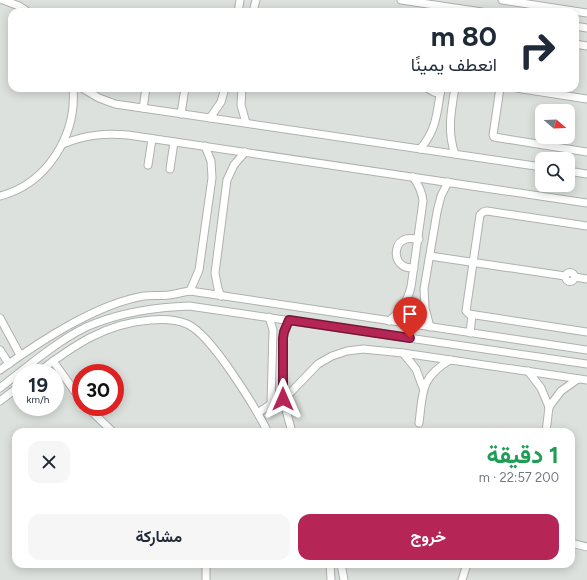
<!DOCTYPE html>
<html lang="ar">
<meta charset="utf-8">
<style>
body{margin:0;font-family:Figtree,Vazirmatn,sans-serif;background:#f6f6f7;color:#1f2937;direction:rtl;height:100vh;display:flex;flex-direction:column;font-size:15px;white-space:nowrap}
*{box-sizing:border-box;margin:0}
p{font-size:13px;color:#747a83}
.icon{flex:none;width:22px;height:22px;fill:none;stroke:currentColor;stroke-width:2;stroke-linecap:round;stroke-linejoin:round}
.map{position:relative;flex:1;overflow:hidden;direction:ltr}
.sheet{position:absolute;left:12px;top:428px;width:563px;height:140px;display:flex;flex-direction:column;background:#fff;border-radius:12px;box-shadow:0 2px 10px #0003;direction:rtl}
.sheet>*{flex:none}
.hud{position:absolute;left:8px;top:8px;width:571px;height:84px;border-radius:12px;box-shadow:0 2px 10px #0003;direction:rtl;background:#fff;color:#1f2937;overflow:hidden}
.needle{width:26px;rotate:109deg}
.controls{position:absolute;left:535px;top:104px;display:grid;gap:8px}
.controls a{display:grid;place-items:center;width:40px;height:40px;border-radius:8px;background:#fff;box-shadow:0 2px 10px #0003;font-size:20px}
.speed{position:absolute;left:12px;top:364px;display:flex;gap:8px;font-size:20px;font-weight:700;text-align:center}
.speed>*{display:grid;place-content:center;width:52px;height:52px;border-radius:50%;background:#fff;box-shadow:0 2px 10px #0003;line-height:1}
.speed small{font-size:10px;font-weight:400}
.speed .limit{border:6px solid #d22;background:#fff;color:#111}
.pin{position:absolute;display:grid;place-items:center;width:34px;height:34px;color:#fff;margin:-41px -17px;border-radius:50% 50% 50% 0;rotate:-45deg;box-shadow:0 0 4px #0007}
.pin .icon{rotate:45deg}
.me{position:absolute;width:44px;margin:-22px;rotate:0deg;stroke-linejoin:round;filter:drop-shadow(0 0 3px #0008)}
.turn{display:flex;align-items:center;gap:14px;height:84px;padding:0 16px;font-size:18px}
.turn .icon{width:52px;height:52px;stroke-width:2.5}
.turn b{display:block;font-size:28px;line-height:34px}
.round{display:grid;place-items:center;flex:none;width:42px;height:42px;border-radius:12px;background:#f6f6f7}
.headline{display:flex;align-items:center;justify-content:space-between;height:68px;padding:0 16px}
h1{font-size:24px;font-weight:700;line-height:30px;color:#1e9e55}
.cta{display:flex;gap:8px;margin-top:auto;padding:8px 16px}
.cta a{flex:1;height:46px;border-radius:12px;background:#b52657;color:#fff;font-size:16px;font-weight:700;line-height:46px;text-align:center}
.cta a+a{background:#f6f6f7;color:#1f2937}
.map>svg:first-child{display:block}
</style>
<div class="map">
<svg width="587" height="580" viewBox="0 0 587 580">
<rect width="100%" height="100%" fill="#dce1dd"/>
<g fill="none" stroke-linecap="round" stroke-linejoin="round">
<!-- minor casing -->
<g stroke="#aeb2af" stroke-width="9">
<g id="minor">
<path d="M 3,0 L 19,6 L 28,12"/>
<path d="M 401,0 L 482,12"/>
<path d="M 502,0 L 587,13"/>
<path d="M 238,12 L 240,0"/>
<path d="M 253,12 L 256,0"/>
<path d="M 575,26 L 587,28"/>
<path d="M 575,44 L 587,46"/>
<path d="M 82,88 L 99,98 L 115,104 L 542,167"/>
<path d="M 242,88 L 241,105 L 246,123"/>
<path d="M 427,88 L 434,92 L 440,94"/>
<path d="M 500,88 L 493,135 L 494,137 L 587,152"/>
<path d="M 516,88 L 587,99"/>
<path d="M 143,108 L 146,88"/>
<path d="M 181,114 L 185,88"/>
<path d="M 210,118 L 221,102 L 225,88"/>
<path d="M 63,144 C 85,135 104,133 128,135 L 587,203"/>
<path d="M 420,149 C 437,130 437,112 441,88"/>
<path d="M 455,154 C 447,132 451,111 455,88"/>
<path d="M 148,165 L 152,139"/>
<path d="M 170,169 L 174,142"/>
<path d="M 568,171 L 587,174"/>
<path d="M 0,196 C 47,184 77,135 73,88"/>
<path d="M 587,226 L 487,211 L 483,212 L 480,215 L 466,311 L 469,314 L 587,332"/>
<path d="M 430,256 L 565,276"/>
<path d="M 414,268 C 410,268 405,268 402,265 C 393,258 395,242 406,239 C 410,238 414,239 419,239"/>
<circle cx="570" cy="277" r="4.5"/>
<path d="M 575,277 L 587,279"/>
<path d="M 190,291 L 199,270 L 212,178 L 211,161 L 205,146"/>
<path d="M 221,296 L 218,289 L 215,273 L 227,180 L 234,165 L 245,152"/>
<path d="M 269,317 L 273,330 L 271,404"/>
<path d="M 0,318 L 20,355"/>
<path d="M 289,320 L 284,331 L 283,338 L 283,399 L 292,432"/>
<path d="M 389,321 C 401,311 407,302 411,287 L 423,201 C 422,192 419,185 413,177"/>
<path d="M 430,327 L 425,308 L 424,289 L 437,212 L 441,196 L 448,182"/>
<path d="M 470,333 L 472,315"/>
<path d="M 0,350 L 9,364"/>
<path d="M 403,353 L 416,369 L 423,388"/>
<path d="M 53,361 L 81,400"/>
<path d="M 0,370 C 39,342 96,304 144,296 C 152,295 160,296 169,295 C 176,294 183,292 190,291 L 587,350"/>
<path d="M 528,371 L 541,388 L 549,407"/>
<path d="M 37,373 C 73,346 105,323 151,320 C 163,319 175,319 187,324 C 211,334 255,407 268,432"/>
<path d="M 0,388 C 27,367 65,334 96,323 C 125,312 158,307 189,306 L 587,364"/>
<path d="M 0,401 L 21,385"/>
<path d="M 87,407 L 113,432"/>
<path d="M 258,413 L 271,404 L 283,399 L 291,392 L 318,364 L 332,356 L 347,351 L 363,349 L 403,353 L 587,380"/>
<path d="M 419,423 C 423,392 420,378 450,360"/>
<path d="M 546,432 L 549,407 L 561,391 L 578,379"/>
<path d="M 571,543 L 587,547"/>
<path d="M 330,564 L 331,580"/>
<path d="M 341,564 L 344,580"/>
<path d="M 206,580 L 206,564"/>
<path d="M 462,580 L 467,564"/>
</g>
</g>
<!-- minor -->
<use href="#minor" stroke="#fff" stroke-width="7"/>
</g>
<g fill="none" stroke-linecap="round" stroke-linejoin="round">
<!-- route casing -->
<g stroke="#761939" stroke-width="10">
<path id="route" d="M 283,399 L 283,338 L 284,332 L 289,320 L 410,338"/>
</g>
<!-- route -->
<use href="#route" stroke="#b52657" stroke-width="7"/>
</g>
</svg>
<div class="controls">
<a><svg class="needle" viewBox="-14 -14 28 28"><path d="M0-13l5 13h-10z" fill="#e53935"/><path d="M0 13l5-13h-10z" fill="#747a83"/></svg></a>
<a><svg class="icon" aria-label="search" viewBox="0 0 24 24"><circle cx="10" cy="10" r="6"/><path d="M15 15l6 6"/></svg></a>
</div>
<div class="speed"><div>19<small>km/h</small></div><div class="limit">30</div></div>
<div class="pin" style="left:410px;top:338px;background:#d93025"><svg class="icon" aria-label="arrive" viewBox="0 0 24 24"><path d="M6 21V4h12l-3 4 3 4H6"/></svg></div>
<svg class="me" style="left:283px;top:399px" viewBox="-20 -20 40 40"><path d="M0-17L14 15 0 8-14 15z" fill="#b52657" stroke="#fff" stroke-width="4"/></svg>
<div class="hud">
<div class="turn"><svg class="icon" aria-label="right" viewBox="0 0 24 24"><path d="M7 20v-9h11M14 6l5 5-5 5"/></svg><div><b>80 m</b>انعطف يمينًا</div></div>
</div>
<section class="sheet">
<div class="headline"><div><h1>1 دقيقة</h1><p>200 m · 22:57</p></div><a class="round"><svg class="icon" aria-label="close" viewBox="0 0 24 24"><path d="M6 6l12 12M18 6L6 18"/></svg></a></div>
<div class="cta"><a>خروج</a><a>مشاركة</a></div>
</section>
</div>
